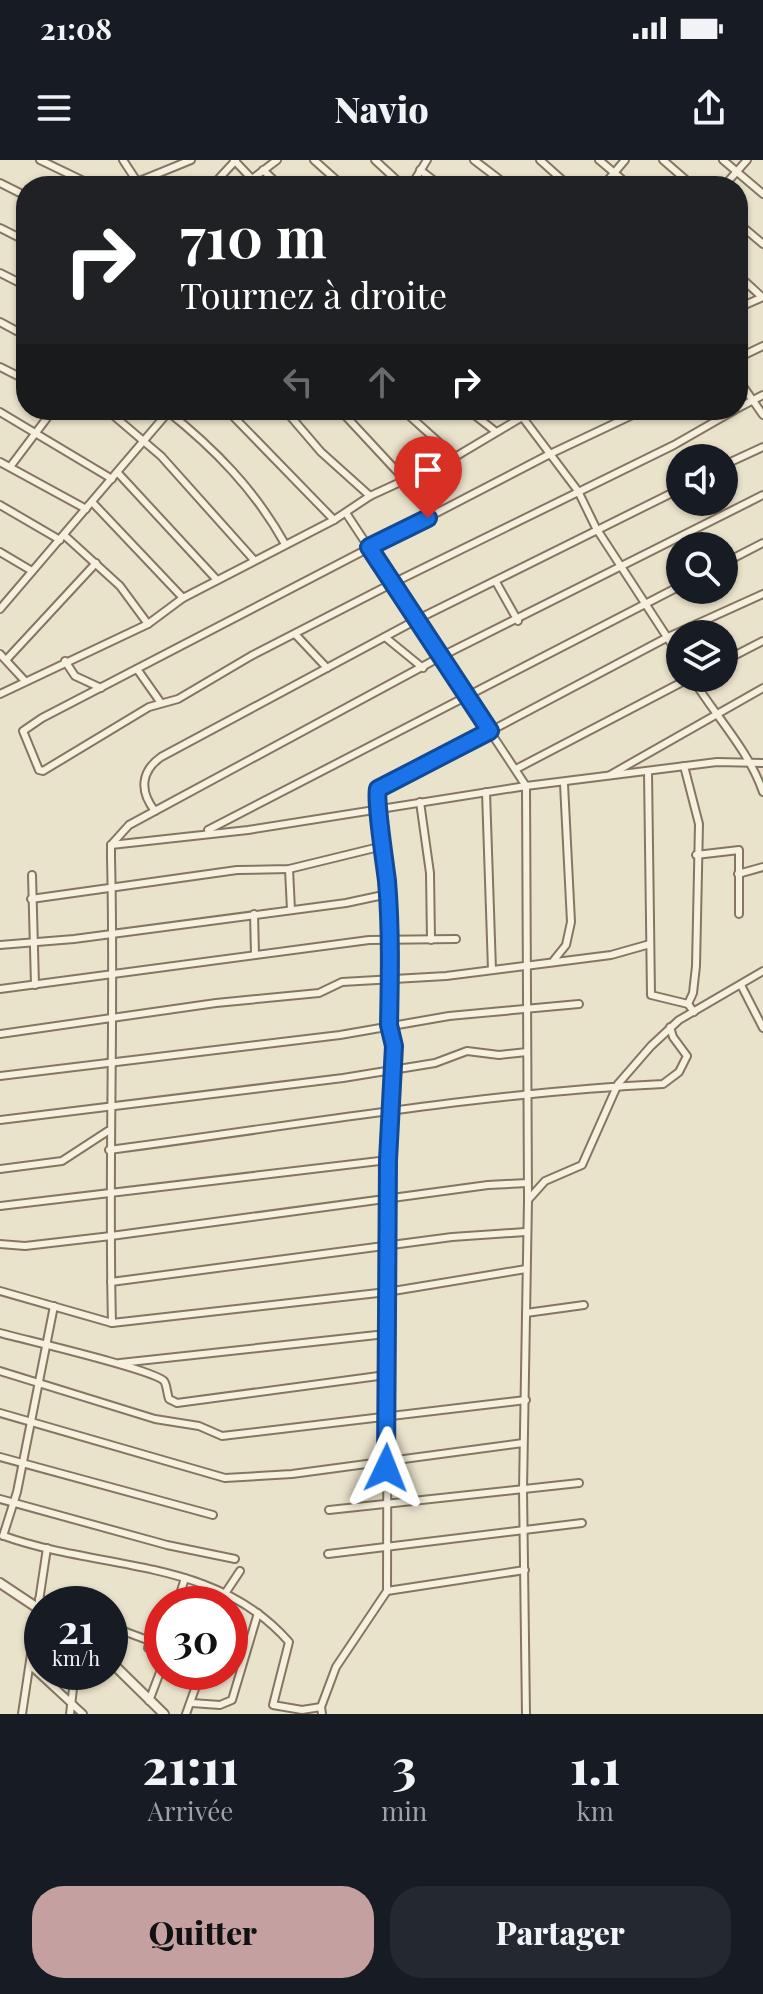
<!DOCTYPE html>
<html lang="fr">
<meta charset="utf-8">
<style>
body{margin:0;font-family:"Playfair Display",serif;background:#242831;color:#f1f3f6;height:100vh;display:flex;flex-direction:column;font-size:30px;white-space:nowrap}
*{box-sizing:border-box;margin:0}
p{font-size:26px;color:#9ea1a6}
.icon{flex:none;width:44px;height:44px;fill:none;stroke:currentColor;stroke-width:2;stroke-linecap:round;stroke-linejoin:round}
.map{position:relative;height:1554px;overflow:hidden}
.side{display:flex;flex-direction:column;background:#171b24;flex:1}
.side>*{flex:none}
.top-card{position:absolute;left:16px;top:16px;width:732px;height:244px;border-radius:32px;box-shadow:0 2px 6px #0004;background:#202124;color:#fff;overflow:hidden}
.tools{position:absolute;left:666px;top:284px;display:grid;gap:16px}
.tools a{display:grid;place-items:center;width:72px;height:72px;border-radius:50%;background:#171b24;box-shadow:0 2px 6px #0004;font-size:40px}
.speed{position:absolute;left:24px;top:1426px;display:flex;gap:16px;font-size:40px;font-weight:700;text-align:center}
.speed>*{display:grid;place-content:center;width:104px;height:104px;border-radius:50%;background:#171b24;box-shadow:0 2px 6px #0004;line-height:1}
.speed small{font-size:20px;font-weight:400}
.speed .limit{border:12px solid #d22;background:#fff;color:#111}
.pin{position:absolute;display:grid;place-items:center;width:68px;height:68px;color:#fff;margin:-82px -34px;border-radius:50% 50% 50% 0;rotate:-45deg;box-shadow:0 0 8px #0007}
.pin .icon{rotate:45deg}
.me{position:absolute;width:88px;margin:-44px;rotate:2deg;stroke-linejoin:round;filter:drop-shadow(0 0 6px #0008)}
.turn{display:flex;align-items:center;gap:28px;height:168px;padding:0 32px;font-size:36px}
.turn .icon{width:104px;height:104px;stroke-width:2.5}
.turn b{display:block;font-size:56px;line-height:68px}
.lanes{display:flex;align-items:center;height:76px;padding:0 32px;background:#0003;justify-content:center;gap:40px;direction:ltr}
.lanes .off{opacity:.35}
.eta{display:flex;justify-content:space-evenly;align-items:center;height:136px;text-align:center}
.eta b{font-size:48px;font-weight:800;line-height:56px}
.action{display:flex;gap:16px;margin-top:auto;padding:16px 32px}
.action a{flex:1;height:92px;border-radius:32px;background:#c4a0a0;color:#111;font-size:32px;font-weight:800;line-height:92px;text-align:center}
.action a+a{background:#242831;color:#f1f3f6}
.status{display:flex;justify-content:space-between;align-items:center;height:56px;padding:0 40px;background:#171b24;direction:ltr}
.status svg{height:22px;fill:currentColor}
header{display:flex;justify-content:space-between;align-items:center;height:104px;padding:0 32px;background:#171b24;font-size:36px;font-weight:800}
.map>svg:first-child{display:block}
</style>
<div class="status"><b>21:08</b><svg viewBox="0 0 49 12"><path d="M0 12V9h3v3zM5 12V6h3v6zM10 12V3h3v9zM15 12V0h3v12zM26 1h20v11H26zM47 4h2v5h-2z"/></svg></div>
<header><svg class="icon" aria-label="menu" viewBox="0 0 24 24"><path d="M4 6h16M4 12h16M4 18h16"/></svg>Navio<svg class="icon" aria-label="share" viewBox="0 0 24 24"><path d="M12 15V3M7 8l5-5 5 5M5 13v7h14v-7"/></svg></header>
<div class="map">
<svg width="763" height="1554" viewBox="0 0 763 1554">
<rect width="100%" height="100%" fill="#eae3cc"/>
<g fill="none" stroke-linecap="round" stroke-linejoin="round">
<!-- minor casing -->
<g stroke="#867661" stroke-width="10">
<g id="minor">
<path d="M 40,0 L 94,26"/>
<path d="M 123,0 L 140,26"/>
<path d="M 234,0 L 252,19"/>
<path d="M 314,0 L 343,26"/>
<path d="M 375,0 L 403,26"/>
<path d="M 474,0 L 508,26"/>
<path d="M 540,0 L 569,26"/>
<path d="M 599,0 L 630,26"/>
<path d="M 663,0 L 693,26"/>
<path d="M 723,0 L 763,34"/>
<path d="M 263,10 L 280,26"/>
<path d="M 420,10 L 441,26"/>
<path d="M 137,22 L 191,0"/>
<path d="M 0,23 L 26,36"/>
<path d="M 212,26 L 236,0"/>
<path d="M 243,26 L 277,0"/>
<path d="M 411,26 L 427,0"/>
<path d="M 603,26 L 625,0"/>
<path d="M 724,26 L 747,0"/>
<path d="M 738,63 L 763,84"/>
<path d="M 0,68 L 26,81"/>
<path d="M 0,113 L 26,126"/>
<path d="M 738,115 L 762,137"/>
<path d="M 738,148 L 763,137"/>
<path d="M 0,162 L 26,176"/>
<path d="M 738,198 L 763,186"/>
<path d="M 0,207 L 26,220"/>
<path d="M 738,219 L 763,255"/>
<path d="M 738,248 L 763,235"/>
<path d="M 107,250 L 161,296 L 254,400"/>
<path d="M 166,250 C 215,289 255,330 285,384"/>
<path d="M 227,250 L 334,360"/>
<path d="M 285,250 L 321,292 L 370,336"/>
<path d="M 340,250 L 406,321"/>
<path d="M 403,250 L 455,297"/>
<path d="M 468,250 L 495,271"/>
<path d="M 517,250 L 578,331 L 596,368 L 680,497"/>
<path d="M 643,250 L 550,294 L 42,558 L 23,571 L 39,610 L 43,611 L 149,547 L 178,539 L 251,496 L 393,423 L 674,285 L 735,250"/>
<path d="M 0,252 L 112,319"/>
<path d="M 0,302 L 86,349"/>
<path d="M 724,305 L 763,287"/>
<path d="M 10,307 L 53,250"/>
<path d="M 118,313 L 217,420"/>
<path d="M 92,342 L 183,438"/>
<path d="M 0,345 L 60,380"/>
<path d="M 346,353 L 526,626 L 717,602 L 763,603"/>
<path d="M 64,375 L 120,426 L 148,464"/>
<path d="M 0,392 L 32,411"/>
<path d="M 724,403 L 763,383"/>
<path d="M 496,422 L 518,461"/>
<path d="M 0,449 L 170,250"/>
<path d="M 295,474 L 327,508"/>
<path d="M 385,477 L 423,508"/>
<path d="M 0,494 L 25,521"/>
<path d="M 7,499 L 96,403"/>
<path d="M 65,501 L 75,516 L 101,528"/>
<path d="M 724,501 L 763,481"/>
<path d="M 137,509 L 161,543"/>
<path d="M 692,518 C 716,557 748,589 763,632"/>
<path d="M 0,534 L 148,464 L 183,438 L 334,360 L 370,336 L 455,297 L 534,250"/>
<path d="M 684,606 L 699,664 L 696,806 L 693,833 L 688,844"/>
<path d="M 516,609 L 690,518"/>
<path d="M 648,611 L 651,835 L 688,844 L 694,852"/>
<path d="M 610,615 L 763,528"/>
<path d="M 486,632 L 492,810"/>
<path d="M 420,642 L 430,713 L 431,780"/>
<path d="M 155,651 C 139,631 141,611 161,597 L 418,459 L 680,329"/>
<path d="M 208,670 L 680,426"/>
<path d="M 111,685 L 248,670 L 526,626 L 528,1040"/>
<path d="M 696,695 L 739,690 L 739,754"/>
<path d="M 289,709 L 291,750"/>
<path d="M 738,714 L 763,707"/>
<path d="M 32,715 L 35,825"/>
<path d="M 31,739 L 237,710 L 289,709 L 383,686"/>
<path d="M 254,754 L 255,794"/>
<path d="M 0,785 L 74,779 L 346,743 L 388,734"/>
<path d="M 554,800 L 566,785 L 571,762 L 564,624"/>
<path d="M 741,825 L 763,868"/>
<path d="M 0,829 L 369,780 L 456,779"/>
<path d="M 0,874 L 216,843 L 319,833 L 342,822 L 446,816 L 611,795 L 650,784"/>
<path d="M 0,916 L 340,875 L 449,856 L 579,844"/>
<path d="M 0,960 L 343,918 L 435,903 L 467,891 L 499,895 L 527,892"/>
<path d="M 109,990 C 293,966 479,933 663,924 L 679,912 L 687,896 L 673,877 L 670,867"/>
<path d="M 0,1009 L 62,1001 L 108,971"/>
<path d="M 0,1046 L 388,1000"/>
<path d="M 0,1084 L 25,1086 L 111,1076 L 488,1025 L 527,1023"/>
<path d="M 111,1122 L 452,1077 L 525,1072"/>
<path d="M 0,1131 L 112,1163 L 387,1132 L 526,1109"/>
<path d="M 526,1153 L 584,1145"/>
<path d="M 112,1163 C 108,1008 115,853 111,698 L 111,685 L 129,665 L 442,496 L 763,335"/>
<path d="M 0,1173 C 25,1180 152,1209 164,1221 C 167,1225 167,1234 169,1239 L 177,1243 L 386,1215"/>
<path d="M 120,1203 L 386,1174"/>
<path d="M 0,1211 L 155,1259 L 199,1266 L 222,1276 L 526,1240"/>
<path d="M 0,1253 L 225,1318 L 292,1314 L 523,1283"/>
<path d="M 0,1297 L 213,1355"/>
<path d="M 0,1339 L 167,1385 L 235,1399"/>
<path d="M 329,1350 L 579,1323"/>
<path d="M 3,1376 L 17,1332 L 54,1146"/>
<path d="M 4,1376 C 102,1411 215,1397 289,1482 L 273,1545 L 302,1550 L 321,1547"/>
<path d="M 328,1394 L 582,1363"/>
<path d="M 387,1431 L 525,1410"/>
<path d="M 39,1439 L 52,1444"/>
<path d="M 177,1444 L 185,1418"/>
<path d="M 218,1444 L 240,1411"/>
<path d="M 110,1466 L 150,1481 L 148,1488"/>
<path d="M 30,1505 L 83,1554"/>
<path d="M 149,1541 L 162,1507"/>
<path d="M 192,1543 L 220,1545 L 232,1540 L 258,1453"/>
<path d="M 22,1554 L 47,1388"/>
<path d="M 70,1554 L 75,1512"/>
<path d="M 186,1554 L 201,1512"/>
<path d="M 322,1554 L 321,1547 L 336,1507 L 387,1431 L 388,1000 L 394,886 L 389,865 L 388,734 L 377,631 L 668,477 L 763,434"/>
<path d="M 526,1554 L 523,1330 L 528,1040 L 545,1021 L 582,1005 L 618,924 L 651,886 L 679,860 L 763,811"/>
</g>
</g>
<!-- tertiary casing -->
<g stroke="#867661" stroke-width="12">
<g id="tertiary">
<path d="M 0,1423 L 42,1451"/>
<path d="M 110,1501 L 164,1554"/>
</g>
</g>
<!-- minor -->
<use href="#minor" stroke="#f6f0de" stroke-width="6"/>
<!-- tertiary -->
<use href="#tertiary" stroke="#f6f0de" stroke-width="8"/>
</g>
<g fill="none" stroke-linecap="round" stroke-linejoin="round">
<!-- route casing -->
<g stroke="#114b97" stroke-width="20">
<path id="route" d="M 386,1308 L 388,1000 L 394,886 L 389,865 C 390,817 391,769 387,721 C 385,704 375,640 378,629 L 490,571 L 369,387 L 428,358"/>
</g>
<!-- route -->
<use href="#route" stroke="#1a73e8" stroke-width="14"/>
</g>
</svg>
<div class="tools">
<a><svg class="icon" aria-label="sound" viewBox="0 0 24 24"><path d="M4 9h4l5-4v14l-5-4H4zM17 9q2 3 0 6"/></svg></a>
<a><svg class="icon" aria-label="search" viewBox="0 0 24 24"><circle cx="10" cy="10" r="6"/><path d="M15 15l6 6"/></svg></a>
<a><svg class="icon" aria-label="layers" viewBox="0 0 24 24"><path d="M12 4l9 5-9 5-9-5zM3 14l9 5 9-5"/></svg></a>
</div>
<div class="speed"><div>21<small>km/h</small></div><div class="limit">30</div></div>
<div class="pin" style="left:428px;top:358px;background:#d93025"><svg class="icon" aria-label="arrive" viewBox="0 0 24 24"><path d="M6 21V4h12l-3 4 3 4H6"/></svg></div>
<svg class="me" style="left:386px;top:1308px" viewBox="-20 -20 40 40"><path d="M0-17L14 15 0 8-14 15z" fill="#1a73e8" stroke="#fff" stroke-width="4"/></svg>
<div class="top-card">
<div class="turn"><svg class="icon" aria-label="right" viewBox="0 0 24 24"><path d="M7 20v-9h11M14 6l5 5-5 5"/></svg><div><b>710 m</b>Tournez à droite</div></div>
<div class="lanes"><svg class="icon off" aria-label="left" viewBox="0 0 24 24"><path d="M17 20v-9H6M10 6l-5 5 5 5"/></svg><svg class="icon off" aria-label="ahead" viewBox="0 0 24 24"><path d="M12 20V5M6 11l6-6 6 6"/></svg><svg class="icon" aria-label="right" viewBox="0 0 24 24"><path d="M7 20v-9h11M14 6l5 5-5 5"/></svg></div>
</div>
</div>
<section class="side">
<div class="eta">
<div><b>21:11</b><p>Arrivée</p></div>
<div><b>3</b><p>min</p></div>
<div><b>1.1</b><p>km</p></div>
</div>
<div class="action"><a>Quitter</a><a>Partager</a></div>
</section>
